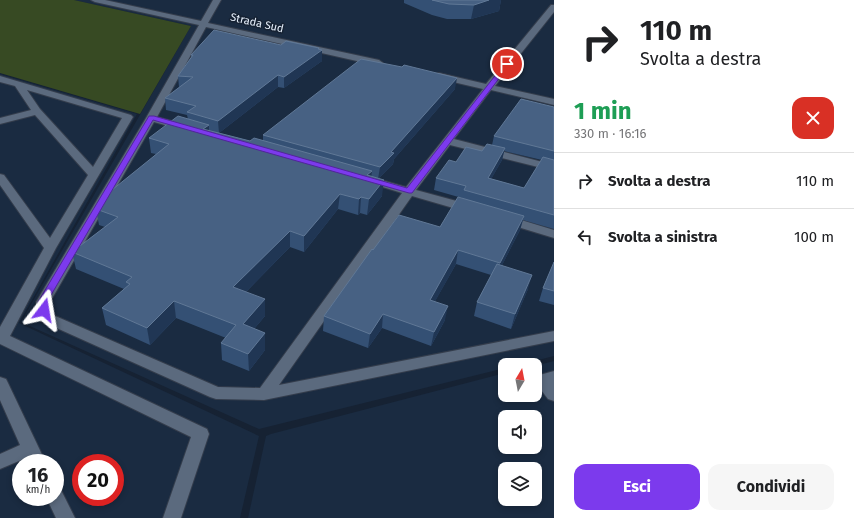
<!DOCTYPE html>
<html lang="it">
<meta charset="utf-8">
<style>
body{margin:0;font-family:"Fira Sans",sans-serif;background:#f6f6f6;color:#202124;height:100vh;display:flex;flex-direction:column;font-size:15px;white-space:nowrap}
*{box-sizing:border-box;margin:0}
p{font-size:13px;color:#757577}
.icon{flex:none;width:22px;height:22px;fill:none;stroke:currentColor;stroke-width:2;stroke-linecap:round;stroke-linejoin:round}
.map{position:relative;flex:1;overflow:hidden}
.side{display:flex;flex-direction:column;background:#fff;width:300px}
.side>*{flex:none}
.banner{background:#fff;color:#202124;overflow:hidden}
.needle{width:26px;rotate:10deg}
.buttons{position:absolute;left:498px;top:358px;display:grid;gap:8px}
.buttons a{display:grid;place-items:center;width:44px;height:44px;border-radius:8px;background:#fff;box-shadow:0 2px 6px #0003;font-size:20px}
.speed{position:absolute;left:12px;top:454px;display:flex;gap:8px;font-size:20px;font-weight:700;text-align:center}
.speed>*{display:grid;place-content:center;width:52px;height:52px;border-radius:50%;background:#fff;box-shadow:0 2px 6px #0003;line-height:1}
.speed small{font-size:10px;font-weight:400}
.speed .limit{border:6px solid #d22;background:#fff;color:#111}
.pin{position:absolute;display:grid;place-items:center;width:34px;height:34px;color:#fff;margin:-17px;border:2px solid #fff;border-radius:50%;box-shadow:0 1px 4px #0007}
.me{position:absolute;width:44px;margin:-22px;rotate:14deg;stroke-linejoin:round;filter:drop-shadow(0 0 3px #0008)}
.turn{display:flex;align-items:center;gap:14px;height:84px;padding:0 20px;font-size:18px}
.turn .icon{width:52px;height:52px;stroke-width:2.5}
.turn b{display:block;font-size:28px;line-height:34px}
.round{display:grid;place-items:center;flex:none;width:42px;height:42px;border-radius:12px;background:#f6f6f6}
.summary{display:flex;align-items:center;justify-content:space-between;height:68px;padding:0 20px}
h1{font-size:24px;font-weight:700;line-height:30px;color:#1e9e55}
.cta{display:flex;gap:8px;margin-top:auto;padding:8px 20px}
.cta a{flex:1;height:46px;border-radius:12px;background:#7c3aed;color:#fff;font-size:16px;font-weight:700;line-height:46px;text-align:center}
.cta a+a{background:#f6f6f6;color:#202124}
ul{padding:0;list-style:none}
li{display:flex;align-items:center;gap:12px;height:56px;padding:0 20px;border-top:1px solid #e0e0e0}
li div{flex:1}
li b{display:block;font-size:15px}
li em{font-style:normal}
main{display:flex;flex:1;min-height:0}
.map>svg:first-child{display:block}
</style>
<main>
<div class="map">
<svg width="554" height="518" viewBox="0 0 554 518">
<rect width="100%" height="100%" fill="#162233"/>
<!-- built -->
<g fill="#1a2b41" fill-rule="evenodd">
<path d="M 74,0 L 554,0 L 554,356 L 519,365 L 505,365 L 505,368 L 259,429 L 21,322 L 191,26 Z"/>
<path d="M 0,74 L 137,114 L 19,323 L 259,436 L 240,518 L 0,518 ZM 21,463 L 55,463 L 55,497 L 21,497 ZM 81,463 L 115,463 L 115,497 L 81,497 Z"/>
<path d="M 554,361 L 554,518 L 248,518 L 266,436 L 271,434 L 505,373 L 505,395 L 535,395 L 535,366 ZM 505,417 L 535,417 L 535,447 L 505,447 ZM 505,469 L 535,469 L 535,499 L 505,499 Z"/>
</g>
<!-- green -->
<path fill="#374a23" d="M 0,0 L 74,0 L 191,26 L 140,114 L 0,73 Z"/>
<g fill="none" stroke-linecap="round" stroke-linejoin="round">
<!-- service casing -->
<g stroke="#343d4c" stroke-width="2">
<g id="service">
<path d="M 91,0 L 105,0 L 201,21 L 213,0 L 221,0 L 208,23 L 379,60 L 383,63 L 379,66 L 206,27 L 157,117 L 190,126 L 191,128 L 186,131 L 154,122 L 50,302 L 53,315 L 218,387 L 260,388 L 402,193 L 363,181 L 361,179 L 363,177 L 367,176 L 406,187 L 483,89 L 436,78 L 435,76 L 436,74 L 439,73 L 486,84 L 551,5 L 554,5 L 554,12 L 495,86 L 554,99 L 554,105 L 491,90 L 454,139 L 554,165 L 554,171 L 450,145 L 416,190 L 475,206 L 477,209 L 475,212 L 467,212 L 412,196 L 279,385 L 554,331 L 554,341 L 264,400 L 216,399 L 210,397 L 41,321 L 36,302 L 146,118 L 199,25 L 95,2 Z"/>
<path d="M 0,76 L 131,115 L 133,117 L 56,248 L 10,336 L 207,429 L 209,434 L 181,518 L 163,518 L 191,437 L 0,344 L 0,327 L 44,248 L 0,185 L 0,174 L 4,175 L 50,238 L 88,175 L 35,115 L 0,124 L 0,118 L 31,110 L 15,86 L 0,82 ZM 27,90 L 122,118 L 93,167 L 40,109 Z"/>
<path d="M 505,215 L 554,230 L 554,238 L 501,222 L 499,219 L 501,216 Z"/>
<path d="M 554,371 L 554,401 L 548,399 L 535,382 L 536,376 Z"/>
<path d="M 0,377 L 6,379 L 8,383 L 46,463 L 28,463 L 26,458 L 0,469 L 0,454 L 20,445 L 0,400 Z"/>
<path d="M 55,488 L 61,490 L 75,518 L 56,518 L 46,497 L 55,497 Z"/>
</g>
</g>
<!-- service -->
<use href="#service" fill="#5b6a7e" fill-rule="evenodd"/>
</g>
<!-- wall -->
<g fill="#345074" fill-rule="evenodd">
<path d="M 404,0 L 501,0 L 499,11 L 471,19 L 447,19 L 432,15 L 404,3 Z"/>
<path d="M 281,45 L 319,50 L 322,61 L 284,88 L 278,87 L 219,133 L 250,141 L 263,140 L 263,135 L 455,89 L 394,159 L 393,164 L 379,178 L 382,196 L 367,215 L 360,213 L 358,215 L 338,209 L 304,252 L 290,247 L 246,292 L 265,316 L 254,329 L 265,333 L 265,350 L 249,371 L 222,360 L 221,343 L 226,338 L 176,318 L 150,345 L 106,325 L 102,308 L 124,289 L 76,269 L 72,252 L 105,227 L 99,225 L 96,209 L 156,154 L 151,153 L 149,138 L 188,119 L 187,115 L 166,110 L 165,98 L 180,87 L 179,87 L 178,76 L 191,58 L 191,55 Z"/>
<path d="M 554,107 L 554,229 L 523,220 L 520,230 L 502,265 L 528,289 L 511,329 L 474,316 L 477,302 L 491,275 L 456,264 L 435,301 L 445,320 L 431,346 L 382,328 L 368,348 L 323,331 L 324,316 L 373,250 L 440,227 L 462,198 L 434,190 L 436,178 L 456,162 L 482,151 L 492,145 L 494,136 ZM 504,151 L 542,160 L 524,188 L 491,179 L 502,160 Z"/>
<path d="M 554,262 L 554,305 L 539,301 L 543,288 Z"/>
</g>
<!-- shaded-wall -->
<g fill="#203654">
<path d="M 489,0 L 501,0 L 499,11 L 471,19 L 474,5 Z"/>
<path d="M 319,48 L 319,52 L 322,50 L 322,61 L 284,88 L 284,77 Z"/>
<path d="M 278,75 L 278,87 L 219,133 L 218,121 Z"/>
<path d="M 457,78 L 455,89 L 394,159 L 393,164 L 378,179 L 380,167 L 391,152 Z"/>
<path d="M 209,125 L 209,140 L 203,129 Z"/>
<path d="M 505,148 L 502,160 L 485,190 L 488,178 Z"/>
<path d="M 372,171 L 370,187 L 367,175 Z"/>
<path d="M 384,180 L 382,196 L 367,215 L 369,199 Z"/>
<path d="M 340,194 L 338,209 L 304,252 L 304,236 Z"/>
<path d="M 361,197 L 360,213 L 358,215 L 359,199 Z"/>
<path d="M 524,216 L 520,230 L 496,277 L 500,263 Z"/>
<path d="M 290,231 L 290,247 L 234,304 L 233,287 Z"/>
<path d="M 458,250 L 456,264 L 428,314 L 430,300 Z"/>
<path d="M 532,275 L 528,289 L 511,329 L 515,314 Z"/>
<path d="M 265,299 L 265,316 L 244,341 L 243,324 Z"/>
<path d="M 174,301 L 176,318 L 150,345 L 147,328 Z"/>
<path d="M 448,306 L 445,320 L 431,346 L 434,332 Z"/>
<path d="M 383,314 L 382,328 L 368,348 L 370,334 Z"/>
<path d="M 265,333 L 265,350 L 249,371 L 248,354 Z"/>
</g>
<!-- building -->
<g fill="#476183" stroke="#607896">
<path d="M 432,0 L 489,0 L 474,5 L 449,4 Z"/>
<path d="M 214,30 L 281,45 L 286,41 L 319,48 L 318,49 L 322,50 L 284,77 L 278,75 L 218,121 L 187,112 L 196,106 L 165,98 L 193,77 L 178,76 L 193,55 L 191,55 Z"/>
<path d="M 361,59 L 402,67 L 404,65 L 457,78 L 391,152 L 394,153 L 380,167 L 263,135 Z"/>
<path d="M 521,99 L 554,107 L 554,151 L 494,136 Z"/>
<path d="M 178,116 L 209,125 L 203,129 L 250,141 L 254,138 L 372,171 L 367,175 L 384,180 L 369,199 L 361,197 L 359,199 L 340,194 L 304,236 L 290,231 L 233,287 L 265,299 L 243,324 L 265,333 L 248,354 L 221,343 L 236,325 L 174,301 L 147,328 L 102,308 L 130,284 L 126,282 L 132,277 L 72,252 L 118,217 L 96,209 L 107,194 L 169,144 L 149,138 Z"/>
<path d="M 487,144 L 505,148 L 488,178 L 524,188 L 543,157 L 554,160 L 554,215 L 464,190 L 466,186 L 436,178 L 449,160 L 456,162 L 466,147 L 482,151 Z"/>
<path d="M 458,197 L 524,216 L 500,263 L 458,250 L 430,300 L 448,306 L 434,332 L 383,314 L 370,334 L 324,316 L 372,249 L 373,250 L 399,215 L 440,227 Z"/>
<path d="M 554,262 L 554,291 L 543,288 Z"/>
<path d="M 497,264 L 532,275 L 515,314 L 477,302 Z"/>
</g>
<!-- route -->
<path fill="#7c3aed" stroke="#51269a" d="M 505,63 L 510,64 L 412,193 L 409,193 L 153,120 L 47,302 L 49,310 L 44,313 L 39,310 L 38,302 L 149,116 L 154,116 L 407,188 Z"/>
<g text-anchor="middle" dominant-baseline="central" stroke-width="3" stroke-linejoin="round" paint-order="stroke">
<!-- far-street labels -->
<g font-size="11" fill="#e7f0fc" stroke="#162233">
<text transform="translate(257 23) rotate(13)">Strada Sud</text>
</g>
</g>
</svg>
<div class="buttons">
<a><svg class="needle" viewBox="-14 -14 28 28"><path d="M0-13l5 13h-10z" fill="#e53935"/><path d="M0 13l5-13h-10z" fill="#757577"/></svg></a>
<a><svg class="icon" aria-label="sound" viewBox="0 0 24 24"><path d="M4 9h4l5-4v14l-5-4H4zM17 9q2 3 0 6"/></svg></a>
<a><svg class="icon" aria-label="layers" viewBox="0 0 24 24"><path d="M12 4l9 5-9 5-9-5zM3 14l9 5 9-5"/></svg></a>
</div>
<div class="speed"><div>16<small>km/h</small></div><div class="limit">20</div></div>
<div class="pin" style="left:507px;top:64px;background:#d93025"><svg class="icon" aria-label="arrive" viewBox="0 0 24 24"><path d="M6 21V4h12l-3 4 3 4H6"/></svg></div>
<svg class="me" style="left:44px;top:310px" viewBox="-20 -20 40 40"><path d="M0-17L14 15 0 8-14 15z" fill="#7c3aed" stroke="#fff" stroke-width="4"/></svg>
</div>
<section class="side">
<div class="banner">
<div class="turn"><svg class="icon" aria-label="right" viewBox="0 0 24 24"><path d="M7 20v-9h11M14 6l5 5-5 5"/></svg><div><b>110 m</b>Svolta a destra</div></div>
</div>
<div class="summary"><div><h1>1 min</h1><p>330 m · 16:16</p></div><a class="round" style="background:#d93025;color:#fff"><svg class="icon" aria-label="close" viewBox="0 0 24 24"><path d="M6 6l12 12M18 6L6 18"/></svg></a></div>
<ul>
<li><svg class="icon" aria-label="right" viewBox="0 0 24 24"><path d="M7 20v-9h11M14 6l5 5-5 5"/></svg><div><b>Svolta a destra</b></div><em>110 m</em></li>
<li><svg class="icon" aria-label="left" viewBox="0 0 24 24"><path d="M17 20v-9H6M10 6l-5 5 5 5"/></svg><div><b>Svolta a sinistra</b></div><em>100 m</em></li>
</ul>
<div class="cta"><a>Esci</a><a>Condividi</a></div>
</section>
</main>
